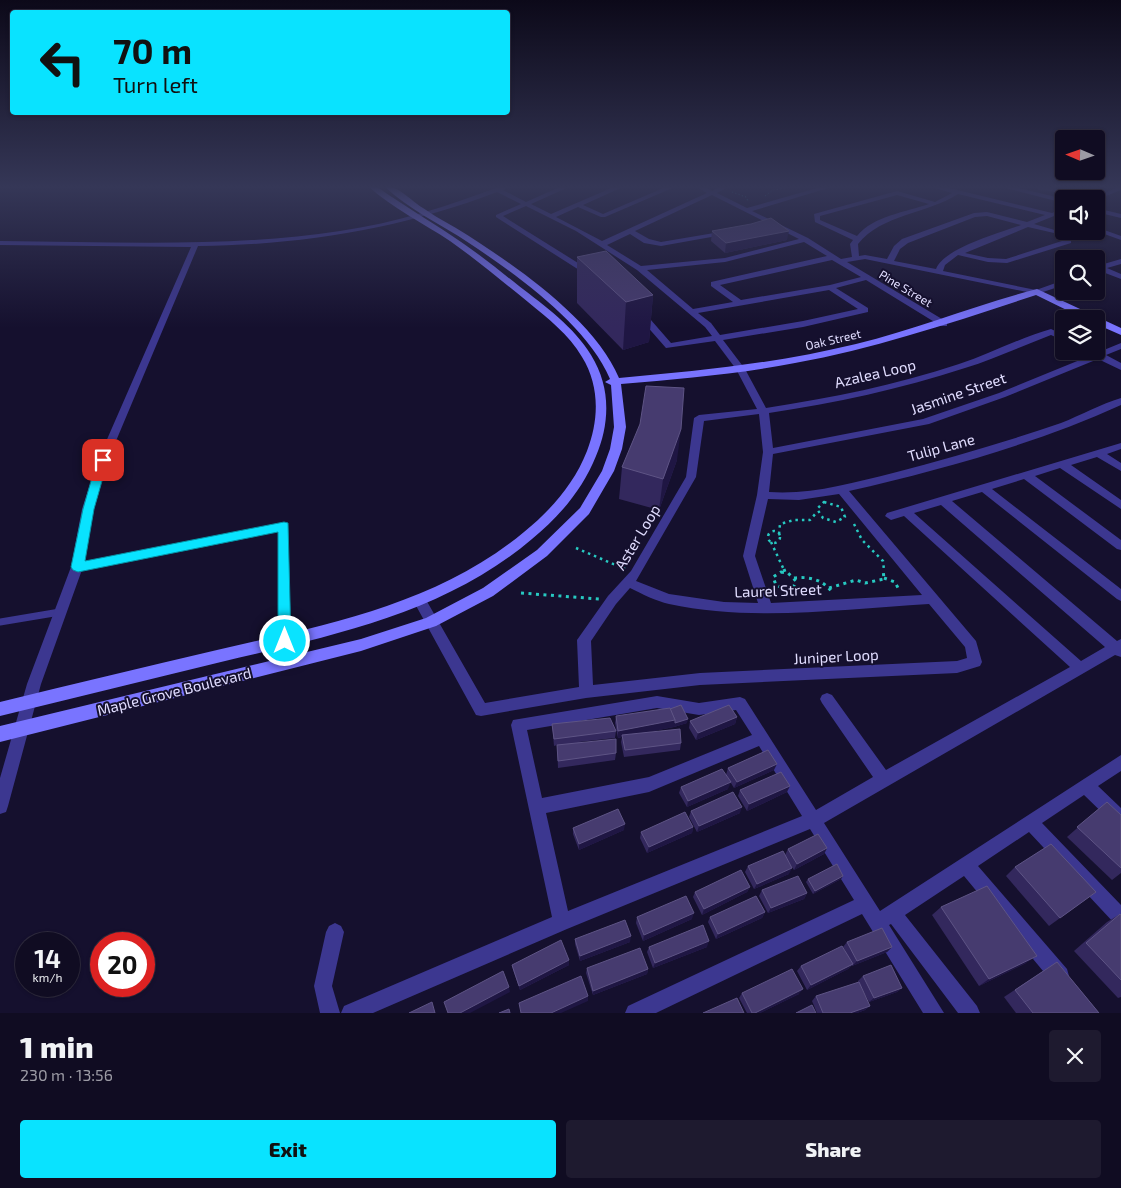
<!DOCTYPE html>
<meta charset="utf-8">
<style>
body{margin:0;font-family:"Exo 2",sans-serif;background:#1e1a2f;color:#f1f3f6;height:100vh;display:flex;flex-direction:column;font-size:19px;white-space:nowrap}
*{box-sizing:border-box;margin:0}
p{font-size:16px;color:#9c9ba5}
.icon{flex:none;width:28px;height:28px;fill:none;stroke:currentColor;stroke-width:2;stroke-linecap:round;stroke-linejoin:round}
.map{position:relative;height:1013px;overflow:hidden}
.details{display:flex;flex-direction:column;background:#100c22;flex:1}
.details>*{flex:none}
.guide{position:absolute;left:10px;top:10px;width:500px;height:105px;border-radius:5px;box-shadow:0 1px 4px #0004,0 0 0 1px #302c40;background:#09e3ff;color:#111;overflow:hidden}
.needle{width:32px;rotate:272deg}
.controls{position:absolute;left:1055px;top:130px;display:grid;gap:10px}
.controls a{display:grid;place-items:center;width:50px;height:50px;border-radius:5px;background:#100c22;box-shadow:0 1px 4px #0004,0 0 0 1px #302c40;font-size:25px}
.speed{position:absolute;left:15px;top:932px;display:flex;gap:10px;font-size:25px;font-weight:700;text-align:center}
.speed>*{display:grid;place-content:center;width:65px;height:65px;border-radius:50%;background:#100c22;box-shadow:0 1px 4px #0004,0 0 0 1px #302c40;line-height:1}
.speed small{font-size:12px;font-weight:400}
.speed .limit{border:8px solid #d22;background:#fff;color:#111}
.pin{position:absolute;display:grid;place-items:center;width:42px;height:42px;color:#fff;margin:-21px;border-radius:10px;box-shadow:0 2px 8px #0006}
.me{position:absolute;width:55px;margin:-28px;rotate:0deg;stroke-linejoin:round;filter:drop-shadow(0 0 4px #0008)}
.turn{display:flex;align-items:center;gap:18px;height:105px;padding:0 20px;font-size:22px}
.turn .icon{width:65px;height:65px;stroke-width:2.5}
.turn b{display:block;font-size:35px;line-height:42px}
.round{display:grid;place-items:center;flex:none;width:52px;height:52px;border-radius:5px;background:#1e1a2f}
.summary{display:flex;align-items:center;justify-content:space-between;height:85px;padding:0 20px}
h1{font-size:30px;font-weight:800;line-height:38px}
.button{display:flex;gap:10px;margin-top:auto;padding:10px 20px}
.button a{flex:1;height:58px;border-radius:5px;background:#09e3ff;color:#111;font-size:20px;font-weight:800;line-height:58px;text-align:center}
.button a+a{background:#1e1a2f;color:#f1f3f6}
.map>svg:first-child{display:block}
</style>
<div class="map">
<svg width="1121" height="1013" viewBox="0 0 1121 1013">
<rect width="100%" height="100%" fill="#15102e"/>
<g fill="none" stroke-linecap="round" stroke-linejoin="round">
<!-- path-far2 -->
<g stroke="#27c9c1" stroke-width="1" stroke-dasharray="1 2.5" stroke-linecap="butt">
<path d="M 732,192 L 746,197 L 748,201"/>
<path d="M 765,196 L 773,190 L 792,187"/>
</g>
<!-- path-far1 -->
<g stroke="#27c9c1" stroke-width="2.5" stroke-dasharray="2.5 4" stroke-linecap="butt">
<path d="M 824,502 L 841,507 L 845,517 L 836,522 L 823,518 L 817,509 Z"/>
<path d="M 854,524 L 862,540 L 883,561 L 884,570"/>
<circle cx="774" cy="537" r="6"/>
<path d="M 779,534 L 780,524 L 794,520 L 810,520 L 817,512"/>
<path d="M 771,542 L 784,570"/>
<path d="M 576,548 L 625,569"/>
</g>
<!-- path -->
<g stroke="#27c9c1" stroke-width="3" stroke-dasharray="3 4.5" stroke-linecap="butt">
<path d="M 784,569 L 785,572"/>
<path d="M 781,572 L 788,573 L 796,581 L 794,586 L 785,589 L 776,585 L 773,577 Z"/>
<path d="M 794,578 C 809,576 825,580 833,594"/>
<path d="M 884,578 L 895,582 L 899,590"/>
<path d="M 829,588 L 856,580 L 865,583 L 884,579 L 883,569"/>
<path d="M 521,593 L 599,599"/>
</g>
<!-- lane-far1 -->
<path stroke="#3c3790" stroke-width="5.5" d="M 77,567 L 284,526 L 284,570"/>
<!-- lane -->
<g stroke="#3c3790" stroke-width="7">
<path d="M 284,569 L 285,641"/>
<path d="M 0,622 L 60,612"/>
</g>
<!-- street -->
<g fill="#3c3790" fill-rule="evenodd">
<path d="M 501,186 L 508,186 L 503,190 L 526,202 L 562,186 L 571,186 L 531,204 L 551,214 L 616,186 L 625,186 L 583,205 L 603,214 L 668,186 L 677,186 L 605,217 L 601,217 L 578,207 L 556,217 L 602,241 L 707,193 L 695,186 L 704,186 L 712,191 L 721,186 L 730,186 L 717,193 L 747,208 L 824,186 L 835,186 L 752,211 L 808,238 L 841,259 L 852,257 L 850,244 L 853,240 L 815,222 L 814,214 L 897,191 L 935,202 L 952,193 L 928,186 L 941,186 L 1052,213 L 1064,208 L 1064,212 L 1034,224 L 1058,231 L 1071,238 L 1071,243 L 1007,263 L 988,262 L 958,255 L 945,265 L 943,271 L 1036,290 L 1064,280 L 1064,285 L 1037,294 L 865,259 L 847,262 L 947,322 L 947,326 L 941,326 L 866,280 L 836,288 L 868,308 L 868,312 L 803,327 L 723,340 L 745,369 L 766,408 C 831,398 896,385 959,364 C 990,354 1019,338 1051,329 L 1064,335 L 1064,341 L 1051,335 C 1022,346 994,359 965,368 C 901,389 835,403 769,413 L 773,448 L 923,419 L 999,393 L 1092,355 L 1093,352 L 1099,352 L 1121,343 L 1121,349 L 1106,355 L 1121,363 L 1121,370 L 1098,359 L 1005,397 L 929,424 L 773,454 L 769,492 C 811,495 852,483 893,473 C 949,458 1006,442 1061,423 C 1081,415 1101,404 1121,398 L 1121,405 C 1035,444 941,470 849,491 L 976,641 L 982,662 L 980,666 L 957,673 L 700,685 L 586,698 L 481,716 L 476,715 L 414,602 L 415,598 L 420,597 L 425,598 L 485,703 L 579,687 L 577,640 L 608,596 L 631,571 L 686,477 L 694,418 L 699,415 L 757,409 L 736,369 L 715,341 L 666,348 L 638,316 L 638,312 L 644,312 L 671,343 L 712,336 L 705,327 L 637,270 L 576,231 L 526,206 L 503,216 L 594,273 L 587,275 L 496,217 L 496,215 L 521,204 L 497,192 C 401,229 301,245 198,246 L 108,460 L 94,509 L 83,567 L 41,684 L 8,806 L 6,812 L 0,814 L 0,778 L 27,684 L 71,567 L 82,509 L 98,460 L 191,247 L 0,245 L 0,241 C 114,242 227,248 340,231 C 395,223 449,206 501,186 ZM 958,194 L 1045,215 L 1027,222 L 987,212 L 974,213 L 902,239 L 894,246 L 887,259 L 865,255 L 859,256 L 858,244 C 882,214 927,214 958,194 ZM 712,195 L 799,239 L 725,258 L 641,266 L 607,245 L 630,234 L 644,243 L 661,246 L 728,234 L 729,233 L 726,231 L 661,242 L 649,239 L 635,231 ZM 897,195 L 929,204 C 906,212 873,216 857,236 L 820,220 L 820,216 ZM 987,216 L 1021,225 C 1000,233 944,248 936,269 L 894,261 L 900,249 L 908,243 L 975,217 ZM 1028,227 L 1054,233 L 1065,240 L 1006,259 L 988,258 L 965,253 ZM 804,242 L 827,256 L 711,282 L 711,286 L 733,302 L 693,309 L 647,270 L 725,262 ZM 832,260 L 861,277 L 830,285 L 741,300 L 720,285 ZM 829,290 L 858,309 L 803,321 L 720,335 L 711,323 L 698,313 ZM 759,414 L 763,452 L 757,495 L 743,556 L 758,603 L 724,602 L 669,594 L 636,581 L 696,477 L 704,421 ZM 839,494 L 922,595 L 771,603 L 755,556 L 768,499 L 799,500 ZM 630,588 C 642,594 656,601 669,604 C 752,622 845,609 929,604 L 965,647 L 967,658 L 957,661 L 700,673 L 593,685 L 591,641 L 616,604 Z"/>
<path d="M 998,186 L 1011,186 L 1064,199 L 1064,203 Z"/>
<path d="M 1121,186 L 1121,190 L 1096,200 L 1090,199 Z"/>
<path d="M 1096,208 L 1121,214 L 1121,218 L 1096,212 Z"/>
<path d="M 1096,227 L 1121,236 L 1121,240 L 1096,231 Z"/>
<path d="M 1121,259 L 1121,264 L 1107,268 L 1121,274 L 1121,279 L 1100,271 L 1096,272 L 1097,266 Z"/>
<path d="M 1121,443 L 1121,449 L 1107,454 L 1121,463 L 1121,471 L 1097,457 L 1071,465 L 1121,500 L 1121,509 L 1060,468 L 1035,476 L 1121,540 L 1121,550 L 1117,549 L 1024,479 L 992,489 L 1121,589 L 1121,601 L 1117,599 L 982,492 L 952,501 L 1117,641 L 1121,639 L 1121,657 L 1115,655 L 824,823 L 880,911 L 1121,755 L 1121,771 L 1098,786 L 1121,808 L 1121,827 L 1115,825 L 1084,795 L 1042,823 L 1121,905 L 1121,927 L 1115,924 L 1029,832 L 978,866 L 1067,969 L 1069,976 L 1067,983 L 1060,985 L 1053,983 L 964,876 L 905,915 L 977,1006 L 980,1013 L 958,1013 L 891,924 L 889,925 L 944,1013 L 923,1013 L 862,914 L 656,1013 L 625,1013 L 628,1006 L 854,900 L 810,829 L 567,929 L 373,1013 L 341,1013 L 344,1006 L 552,917 L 511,725 L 513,720 L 657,696 L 699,703 L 740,697 L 745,699 L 816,810 L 873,777 L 822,703 L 820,699 L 822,695 L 827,693 L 832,695 L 886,770 L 1070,667 L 904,516 L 891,520 L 885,516 L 887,513 ZM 941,505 L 1105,647 L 1081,661 L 914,513 ZM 657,708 L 699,715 L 736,710 L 752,735 L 649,777 L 542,798 L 527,730 ZM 759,746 L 802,816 L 568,911 L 546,813 L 649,792 Z"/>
<path d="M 335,923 L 341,926 L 344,932 L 332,986 L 340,1013 L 320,1013 L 314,986 L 326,932 L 329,926 Z"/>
</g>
<!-- secondary -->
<g fill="#7974ff" fill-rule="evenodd">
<path d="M 368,186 L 376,186 C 405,207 436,224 464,244 C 483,257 501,272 519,286 C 545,306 574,327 591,355 C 611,387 610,423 596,456 C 583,489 559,517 532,539 C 444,614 330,636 221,662 C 147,680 74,698 0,716 L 0,702 C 72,684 145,667 217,650 C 325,625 436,605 524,532 C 551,510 574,484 587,451 C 599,420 600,386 582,357 C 569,334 547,318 528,302 C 502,281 477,260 450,241 C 423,223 392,208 368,186 Z"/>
<path d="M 384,186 C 399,186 410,200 423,208 C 440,220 458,228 475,240 C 524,272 596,323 619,378 C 699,371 778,363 856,344 C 917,329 976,305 1037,289 L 1121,328 L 1121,335 L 1096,324 L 1096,319 L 1085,319 L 1036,295 C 957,321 877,348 795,363 C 738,374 679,379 621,384 L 626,427 L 622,449 L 614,471 L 589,514 L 547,556 L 493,596 L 436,626 L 361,651 L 0,742 L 0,726 L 361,639 L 426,618 L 483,588 L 537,550 L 580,508 L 602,471 L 610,449 L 614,427 L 611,385 L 605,382 L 610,379 C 587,325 517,275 469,243 C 441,224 409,210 384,186 Z"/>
</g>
</g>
<!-- wall -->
<g fill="#33285d">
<path d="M 1034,186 L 1058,186 L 1055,192 L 1040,190 Z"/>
<path d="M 712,231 L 787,240 L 725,253 L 711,241 Z"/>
<path d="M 577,257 L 653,295 L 649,342 L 623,350 L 577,303 Z"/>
<path d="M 677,460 L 659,510 L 619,499 L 622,467 Z"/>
<path d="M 616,716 L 687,723 L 674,727 L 648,732 L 681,743 L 680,750 L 624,757 L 621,742 L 622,737 L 618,738 L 615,723 Z"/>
<path d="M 737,717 L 735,724 L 696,740 L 689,728 L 690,721 Z"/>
<path d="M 552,724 L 616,731 L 615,738 L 579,742 L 616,753 L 615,760 L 558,768 L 557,745 L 554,746 Z"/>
<path d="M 728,768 L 774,770 L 734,788 L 726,775 Z"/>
<path d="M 681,787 L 728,789 L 687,807 L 679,793 Z"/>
<path d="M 740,790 L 787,792 L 747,811 L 738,796 Z"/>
<path d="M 1107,802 L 1121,815 L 1121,873 L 1112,880 L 1067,837 Z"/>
<path d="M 691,811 L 740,813 L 697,832 L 689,817 Z"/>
<path d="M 693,827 L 692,833 L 647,853 L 640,838 L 641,832 Z"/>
<path d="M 573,828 L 624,830 L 579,850 L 573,834 Z"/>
<path d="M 827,848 L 824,854 L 794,870 L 788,861 L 789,874 L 754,889 L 745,872 L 748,866 L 785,855 L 788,849 Z"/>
<path d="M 1015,867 L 1096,892 L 1049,926 L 1006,876 Z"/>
<path d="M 843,876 L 841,879 L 813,894 L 806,882 L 808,879 Z"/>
<path d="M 750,887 L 747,892 L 702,915 L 693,897 L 695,892 Z"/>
<path d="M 762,890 L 807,893 L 804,899 L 768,913 L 759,896 Z"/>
<path d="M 941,907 L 1026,963 L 979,986 L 932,915 Z"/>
<path d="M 765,912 L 762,918 L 716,939 L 708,922 L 710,917 Z"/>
<path d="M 1120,914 L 1121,915 L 1121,997 L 1118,998 L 1074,951 L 1107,922 Z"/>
<path d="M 637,917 L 692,919 L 643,941 L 636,923 Z"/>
<path d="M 575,939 L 630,942 L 580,961 L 575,944 Z"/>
<path d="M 847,942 L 892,947 L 887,952 L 852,966 L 852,965 L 848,969 L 807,990 L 797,971 L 801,966 L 846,952 L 843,947 Z"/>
<path d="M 649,947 L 707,947 L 653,968 L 647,952 Z"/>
<path d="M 1057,962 L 1099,1013 L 1016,1013 L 1004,997 Z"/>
<path d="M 512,965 L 569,965 L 520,990 L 513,970 Z"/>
<path d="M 587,968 L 648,969 L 647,974 L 593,995 L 586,973 Z"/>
<path d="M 863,976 L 902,988 L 897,992 L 869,1002 L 858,981 Z"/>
<path d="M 742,993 L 799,994 L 760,1013 L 747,1013 L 739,998 Z"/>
<path d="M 816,996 L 870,1006 L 865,1010 L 857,1013 L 817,1013 L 812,1001 Z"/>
</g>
<!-- shaded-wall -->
<g fill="#1f1643">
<path d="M 789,231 L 787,240 L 725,253 L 726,243 Z"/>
<path d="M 653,295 L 649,342 L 623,350 L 626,302 Z"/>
<path d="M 681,429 L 677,460 L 659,510 L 663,479 Z"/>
<path d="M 737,717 L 735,724 L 696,740 L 698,733 Z"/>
<path d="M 688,719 L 687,723 L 674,727 L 622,737 L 622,735 L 622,737 L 618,738 L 618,731 L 675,720 Z"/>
<path d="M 777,764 L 774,770 L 734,788 L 737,782 Z"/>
<path d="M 731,782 L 728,789 L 687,807 L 688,801 Z"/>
<path d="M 790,786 L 787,792 L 747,811 L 749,804 Z"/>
<path d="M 742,807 L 740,813 L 697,832 L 699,826 Z"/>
<path d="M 625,824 L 624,830 L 579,850 L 579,844 Z"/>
<path d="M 693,827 L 692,833 L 647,853 L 649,847 Z"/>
<path d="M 827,848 L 824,854 L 794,870 L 797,864 Z"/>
<path d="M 792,868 L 789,874 L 754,889 L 757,884 Z"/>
<path d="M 843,876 L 841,879 L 813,894 L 815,891 Z"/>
<path d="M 750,887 L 747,892 L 702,915 L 704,909 Z"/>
<path d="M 807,893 L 804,899 L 768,913 L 771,908 Z"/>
<path d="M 765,912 L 762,918 L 716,939 L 718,934 Z"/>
<path d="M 694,913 L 692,919 L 643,941 L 644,935 Z"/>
<path d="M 631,936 L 630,942 L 580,961 L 580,956 Z"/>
<path d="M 709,941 L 707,947 L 653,968 L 655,963 Z"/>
<path d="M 892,947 L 887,952 L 852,966 L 857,961 Z"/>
<path d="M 1037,956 L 1026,963 L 979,986 L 989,979 Z"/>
<path d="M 569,960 L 569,965 L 520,990 L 519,986 Z"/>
<path d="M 853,964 L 848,969 L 807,990 L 811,985 Z"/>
<path d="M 648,969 L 647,974 L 593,995 L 593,991 Z"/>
<path d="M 509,987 L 510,992 L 470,1013 L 460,1013 Z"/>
<path d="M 902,988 L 897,992 L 869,1002 L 874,998 Z"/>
<path d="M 803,989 L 799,994 L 760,1013 L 755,1013 Z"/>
<path d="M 588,996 L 588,1001 L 561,1013 L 551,1013 Z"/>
<path d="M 870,1006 L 865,1010 L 857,1013 L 850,1013 Z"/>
</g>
<!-- building -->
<g fill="#463b6f" stroke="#5e5485">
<path d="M 771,218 L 789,231 L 726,243 L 712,231 L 751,224 Z"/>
<path d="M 606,251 L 653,295 L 626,302 L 577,257 Z"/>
<path d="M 646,386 L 684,388 L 681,429 L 663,479 L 622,467 L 640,424 Z"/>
<path d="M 681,705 L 688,719 L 675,723 L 675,720 L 670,709 Z"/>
<path d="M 729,705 L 737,717 L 698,733 L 690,721 Z"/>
<path d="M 670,708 L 675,720 L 618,731 L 616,716 Z"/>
<path d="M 610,718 L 616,731 L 554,739 L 552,724 Z"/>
<path d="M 680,729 L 681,743 L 625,750 L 622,735 Z"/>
<path d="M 616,739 L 616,753 L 558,761 L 557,745 Z"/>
<path d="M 768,750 L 777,764 L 737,782 L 728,768 Z"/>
<path d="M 722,769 L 731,782 L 688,801 L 681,787 Z"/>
<path d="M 781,772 L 790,786 L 749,804 L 740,790 Z"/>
<path d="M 733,792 L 742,807 L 699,826 L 691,811 Z"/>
<path d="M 1107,802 L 1121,815 L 1121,868 L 1077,827 Z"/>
<path d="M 618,809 L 625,824 L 579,844 L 573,828 Z"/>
<path d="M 685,812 L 693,827 L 649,847 L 641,832 Z"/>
<path d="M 818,834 L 827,848 L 797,864 L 788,849 Z"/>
<path d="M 1051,844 L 1096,892 L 1060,918 L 1015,867 Z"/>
<path d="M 783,851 L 792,868 L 757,884 L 748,866 Z"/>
<path d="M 837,864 L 843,876 L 815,891 L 808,879 Z"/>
<path d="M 741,870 L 750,887 L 704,909 L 695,892 Z"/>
<path d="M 798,876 L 807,893 L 771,908 L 762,890 Z"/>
<path d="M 987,886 L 1037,956 L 989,979 L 941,907 Z"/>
<path d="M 686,896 L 694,913 L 644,935 L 637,917 Z"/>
<path d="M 756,896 L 765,912 L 718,934 L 710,917 Z"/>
<path d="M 1120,914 L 1121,915 L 1121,980 L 1086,943 Z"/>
<path d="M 625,920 L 631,936 L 580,956 L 575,939 Z"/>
<path d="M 703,925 L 709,941 L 655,963 L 649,947 Z"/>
<path d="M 882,928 L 892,947 L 857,961 L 847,942 Z"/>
<path d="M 561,940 L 569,960 L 519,986 L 512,965 Z"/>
<path d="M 842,946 L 853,964 L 811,985 L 801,966 Z"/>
<path d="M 640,948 L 648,969 L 593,991 L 587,968 Z"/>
<path d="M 1057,962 L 1099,1013 L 1033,1013 L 1015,990 Z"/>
<path d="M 891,965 L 902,988 L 874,998 L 863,976 Z"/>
<path d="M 792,969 L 803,989 L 755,1013 L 752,1013 L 742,993 Z"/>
<path d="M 503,971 L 509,987 L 460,1013 L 448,1013 L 444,1002 Z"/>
<path d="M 581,976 L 588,996 L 551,1013 L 521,1013 L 519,1003 Z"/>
<path d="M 859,982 L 870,1006 L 850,1013 L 823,1013 L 816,996 Z"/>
<path d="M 737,998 L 744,1013 L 703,1013 Z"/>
<path d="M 432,1002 L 435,1013 L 409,1013 Z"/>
<path d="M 812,1005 L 816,1013 L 796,1013 Z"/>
<path d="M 509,1009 L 510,1013 L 499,1013 Z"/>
</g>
<!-- sky -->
<linearGradient id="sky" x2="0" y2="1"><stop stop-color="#0c0919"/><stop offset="0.57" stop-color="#353757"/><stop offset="1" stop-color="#353757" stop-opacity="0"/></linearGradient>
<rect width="1121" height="328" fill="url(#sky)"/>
<!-- route -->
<path fill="#09e3ff" stroke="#0694a6" d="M 103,457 L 108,460 L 94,509 L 85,561 L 284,522 L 288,523 L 291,641 L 289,645 L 280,645 L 278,641 L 278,532 L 78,572 L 73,570 L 71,567 L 83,509 L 97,460 Z"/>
<g text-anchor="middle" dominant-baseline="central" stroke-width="4" stroke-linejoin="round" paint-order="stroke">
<!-- far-street labels -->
<g font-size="12" fill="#e1ddff" stroke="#15102e">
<text transform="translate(906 288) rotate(31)">Pine Street</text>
<text transform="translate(833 339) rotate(-13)">Oak Street</text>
</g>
<!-- street labels -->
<g font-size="15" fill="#e1ddff" stroke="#15102e">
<text transform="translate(875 373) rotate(-13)">Azalea Loop</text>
<text transform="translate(958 393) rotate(-19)">Jasmine Street</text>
<text transform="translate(941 447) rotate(-15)">Tulip Lane</text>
<text transform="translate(637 537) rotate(-59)">Aster Loop</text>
<text transform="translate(778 590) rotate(-2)">Laurel Street</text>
<text transform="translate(836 656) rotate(-3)">Juniper Loop</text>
<text transform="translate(174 691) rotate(-14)">Maple Grove Boulevard</text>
</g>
</g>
</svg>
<div class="controls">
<a><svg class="needle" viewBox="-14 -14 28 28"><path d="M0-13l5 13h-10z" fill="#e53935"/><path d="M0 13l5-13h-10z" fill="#9c9ba5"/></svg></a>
<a><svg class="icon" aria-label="sound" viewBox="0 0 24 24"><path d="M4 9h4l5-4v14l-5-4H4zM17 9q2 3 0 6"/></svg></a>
<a><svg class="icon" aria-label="search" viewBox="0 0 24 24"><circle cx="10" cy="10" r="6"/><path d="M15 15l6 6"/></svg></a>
<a><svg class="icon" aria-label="layers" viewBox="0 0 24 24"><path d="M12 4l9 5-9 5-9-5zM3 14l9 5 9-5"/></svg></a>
</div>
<div class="speed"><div>14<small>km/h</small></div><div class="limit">20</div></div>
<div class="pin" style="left:103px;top:460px;background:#d93025"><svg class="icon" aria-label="arrive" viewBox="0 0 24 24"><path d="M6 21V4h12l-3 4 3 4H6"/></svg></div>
<svg class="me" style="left:285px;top:641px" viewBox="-20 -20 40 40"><circle r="17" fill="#09e3ff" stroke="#fff" stroke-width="3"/><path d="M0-11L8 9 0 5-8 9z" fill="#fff"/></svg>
<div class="guide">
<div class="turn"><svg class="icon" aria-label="left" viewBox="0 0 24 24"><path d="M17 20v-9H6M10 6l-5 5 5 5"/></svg><div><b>70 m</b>Turn left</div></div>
</div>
</div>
<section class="details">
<div class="summary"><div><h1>1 min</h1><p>230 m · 13:56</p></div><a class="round"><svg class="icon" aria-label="close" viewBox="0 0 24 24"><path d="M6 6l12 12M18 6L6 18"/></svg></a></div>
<div class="button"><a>Exit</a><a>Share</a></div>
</section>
